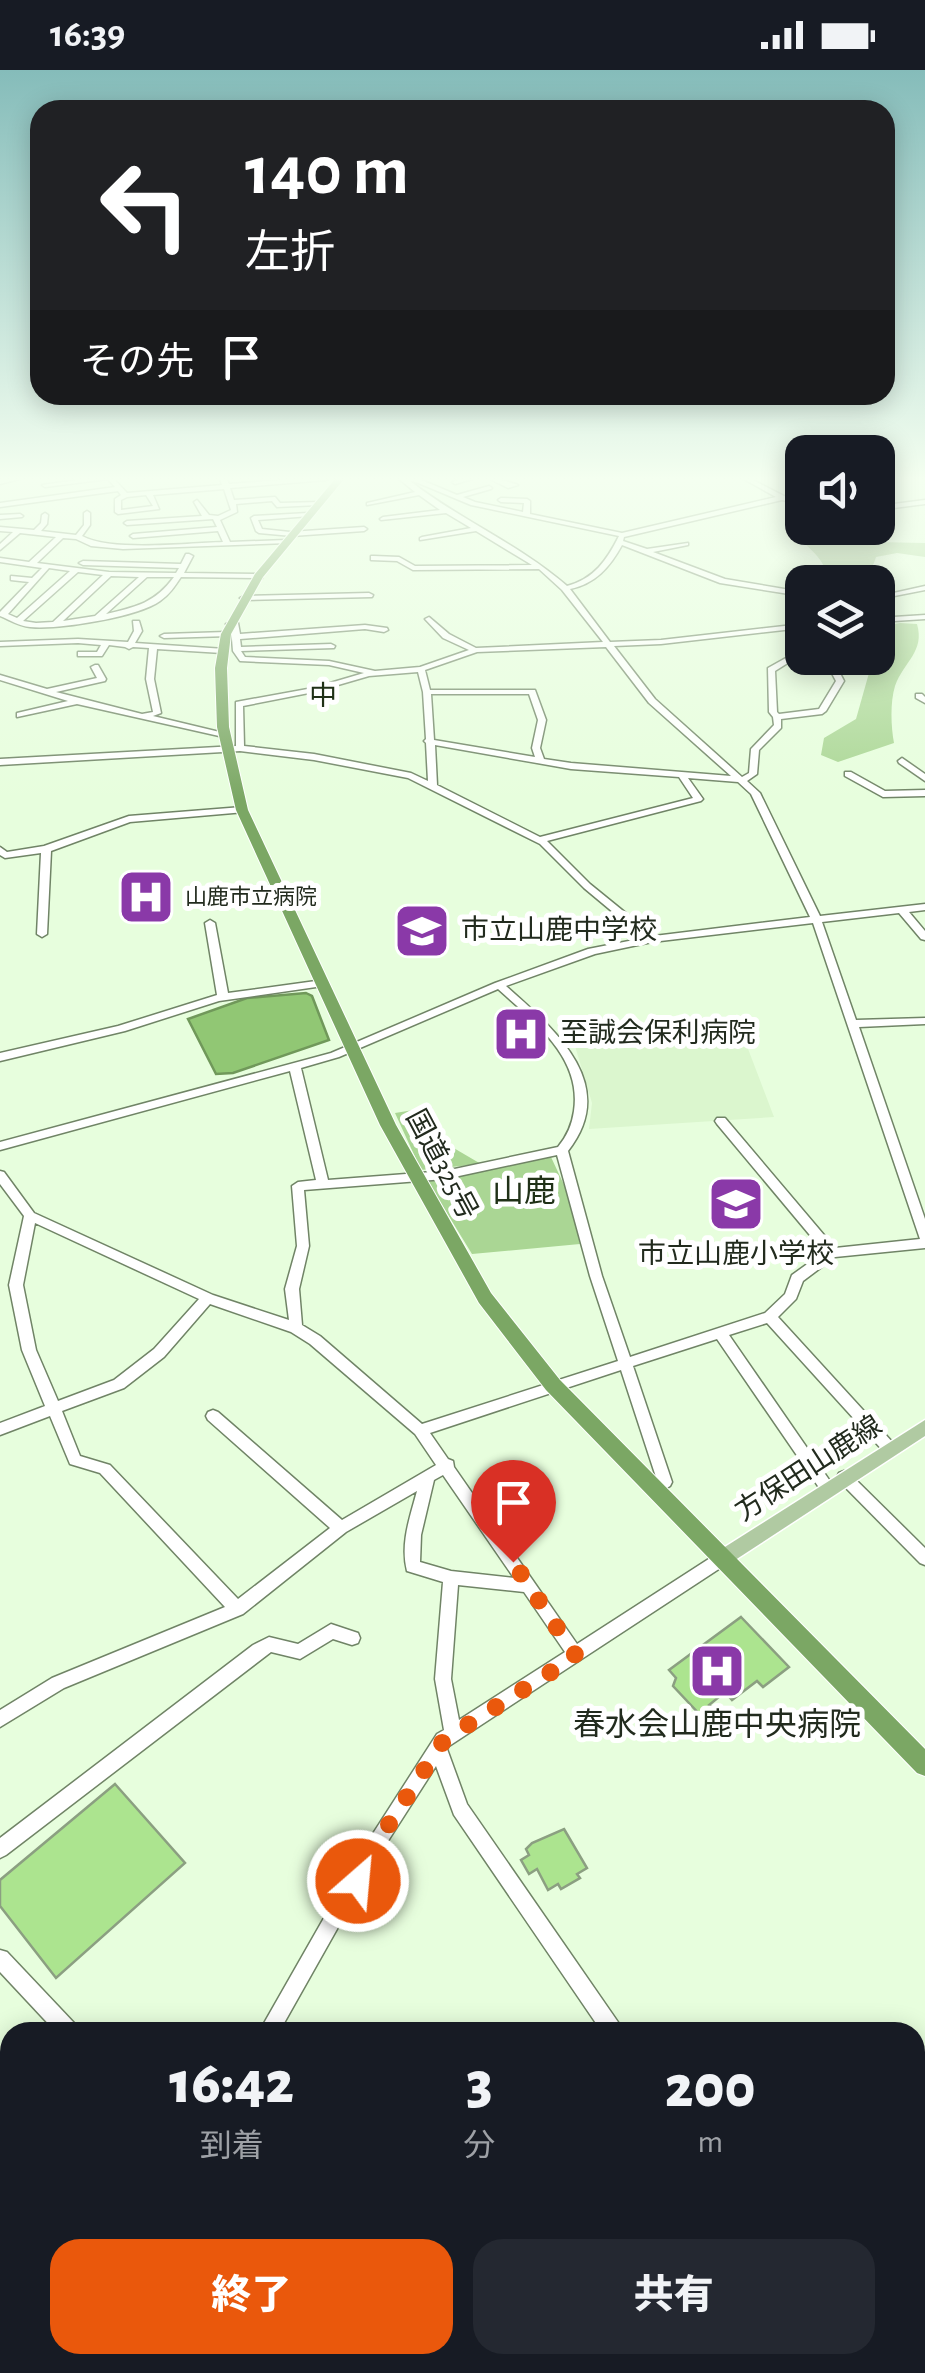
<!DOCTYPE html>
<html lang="ja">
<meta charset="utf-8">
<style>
body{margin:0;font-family:"Alegreya Sans","Noto Sans JP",sans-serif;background:#242831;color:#f1f3f6;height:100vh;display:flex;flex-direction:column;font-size:38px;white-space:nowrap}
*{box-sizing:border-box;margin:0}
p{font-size:32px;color:#9ea1a6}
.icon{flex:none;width:55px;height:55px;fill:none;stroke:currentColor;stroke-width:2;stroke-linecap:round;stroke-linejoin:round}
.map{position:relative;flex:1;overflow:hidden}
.drawer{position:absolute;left:0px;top:1952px;width:925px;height:352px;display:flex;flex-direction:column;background:#171b24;border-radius:30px 30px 0 0;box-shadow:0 5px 25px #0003}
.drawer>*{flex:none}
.hud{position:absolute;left:30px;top:30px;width:865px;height:305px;border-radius:30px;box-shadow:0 5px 25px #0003;background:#202124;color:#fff;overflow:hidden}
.tools{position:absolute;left:785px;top:365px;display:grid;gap:20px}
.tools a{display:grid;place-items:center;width:110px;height:110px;border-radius:20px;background:#171b24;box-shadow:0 5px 25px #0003;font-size:50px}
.pin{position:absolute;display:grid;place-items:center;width:85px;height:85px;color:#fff;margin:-102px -42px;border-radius:50% 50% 50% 0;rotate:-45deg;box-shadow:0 0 10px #0007}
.pin .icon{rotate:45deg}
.me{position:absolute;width:110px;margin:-55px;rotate:27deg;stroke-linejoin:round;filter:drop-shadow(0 0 8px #0008)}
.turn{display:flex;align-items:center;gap:35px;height:210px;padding:0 50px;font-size:45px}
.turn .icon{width:130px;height:130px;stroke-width:2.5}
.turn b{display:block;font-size:70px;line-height:85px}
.then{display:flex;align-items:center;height:95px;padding:0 50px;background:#0003;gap:20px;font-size:38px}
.eta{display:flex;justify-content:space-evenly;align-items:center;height:170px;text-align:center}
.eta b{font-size:60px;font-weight:800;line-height:70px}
.primary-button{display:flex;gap:20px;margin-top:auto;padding:20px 50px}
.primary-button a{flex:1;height:115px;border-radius:30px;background:#ea580c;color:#fff;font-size:40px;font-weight:800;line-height:115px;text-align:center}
.primary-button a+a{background:#242831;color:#f1f3f6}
.status{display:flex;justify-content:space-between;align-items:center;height:70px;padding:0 50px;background:#171b24;direction:ltr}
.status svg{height:28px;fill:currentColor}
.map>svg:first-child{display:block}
</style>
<div class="status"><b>16:39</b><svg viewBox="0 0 49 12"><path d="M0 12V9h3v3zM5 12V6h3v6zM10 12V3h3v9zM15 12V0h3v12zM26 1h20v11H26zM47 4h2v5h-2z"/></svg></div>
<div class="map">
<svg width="925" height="2303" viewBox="0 0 925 2303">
<rect width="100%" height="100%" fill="#e7fedd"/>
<!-- built -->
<path fill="#dbf6ce" d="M 680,950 L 737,950 L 774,1047 L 589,1059 L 592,1033 L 575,976 L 581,966 L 627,955 Z"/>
<!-- green -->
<g fill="#aad694">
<path d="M 794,447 L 802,448 L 802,458 L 838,458 L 874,472 L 925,473 L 925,487 L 897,483 L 876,487 C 869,511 852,519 828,508 C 824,484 801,475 790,456 Z"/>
<path d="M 900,553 L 917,554 C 925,582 904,591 895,616 C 890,632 891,657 894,673 L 838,692 L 821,685 L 824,668 L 856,649 L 869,603 L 863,588 L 878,588 L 878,557 Z"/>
<path d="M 432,1037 L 440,1070 L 481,1094 L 421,1100 L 395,1043 Z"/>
<path d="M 551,1087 L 571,1130 L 580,1174 L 472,1184 L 426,1109 L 446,1109 Z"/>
</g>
<!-- water -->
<path fill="#91c774" stroke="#70985a" stroke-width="2.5" d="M 306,923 L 312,926 L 329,970 L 233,1003 L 216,1004 L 188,949 L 247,928 Z"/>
<!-- building -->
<g fill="#ace48f" stroke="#8b9f81" stroke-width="2.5">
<path d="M 741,1547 L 789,1597 L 763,1617 L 757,1611 L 732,1630 L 725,1622 L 709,1635 L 716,1642 L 705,1650 L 673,1616 L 676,1608 L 669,1600 Z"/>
<path d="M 115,1714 L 185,1793 L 56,1908 L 0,1836 L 0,1810 Z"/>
<path d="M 564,1759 L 587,1798 L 577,1804 L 580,1808 L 561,1819 L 558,1814 L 548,1820 L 537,1799 L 529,1804 L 521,1790 L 529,1785 L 526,1779 L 532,1773 Z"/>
</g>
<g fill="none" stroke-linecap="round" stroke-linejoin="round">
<!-- minor casing -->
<g stroke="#708466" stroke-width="3">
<g id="minor">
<path d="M 13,408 L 23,408 L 0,414 L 0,410 Z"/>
<path d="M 92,408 L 113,408 L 127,423 L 222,415 L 220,408 L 226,408 L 229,414 L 307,408 L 329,408 L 326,410 L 230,418 L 234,430 L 275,427 L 280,433 L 320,432 L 321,433 L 318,435 L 277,437 L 272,431 L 236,434 L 237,442 L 220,450 L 230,472 L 286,470 L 289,472 L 288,473 L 123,479 L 91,476 L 76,469 L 63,468 L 37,493 L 109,502 L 176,503 L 179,498 L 83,495 L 79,493 L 83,491 L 181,494 L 186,484 L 189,484 L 193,486 L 184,503 L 259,504 L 262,504 L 262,508 L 181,507 C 175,516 169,525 160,531 C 138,547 58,560 30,557 C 19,556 10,550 0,546 L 0,542 L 29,512 L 11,510 L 11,506 L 32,508 L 42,498 L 0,492 L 0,488 L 29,492 L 56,467 L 20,463 L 0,480 L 0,474 L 13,462 L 0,461 L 0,457 L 34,460 L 41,453 L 42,445 L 45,443 L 48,445 L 47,454 L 41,461 L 76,465 L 84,455 L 84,443 L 87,441 L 90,443 L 90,455 L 82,466 C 111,482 188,473 223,472 L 218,461 L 133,468 L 130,466 L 133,464 L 217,457 L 213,449 L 127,455 L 124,453 L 127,451 L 202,446 L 194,432 L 197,430 L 209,445 L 218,446 L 231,440 L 224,419 L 153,425 L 159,439 L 118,444 L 115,442 L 115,429 L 121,425 L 118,421 L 0,437 L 0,433 L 115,417 L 108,409 L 45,417 L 42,415 ZM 146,425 L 153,436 L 121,440 L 121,430 L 127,427 ZM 49,498 L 70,501 L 17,548 L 8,544 ZM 78,502 L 103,505 L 53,552 L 36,553 L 23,551 ZM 111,506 L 139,507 L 95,546 L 63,551 ZM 147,507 L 174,507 C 155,533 136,537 106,544 Z"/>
<path d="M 398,408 L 419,409 L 457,425 L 489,416 L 492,418 L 491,419 L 463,427 L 475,432 L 523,442 L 524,433 L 501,432 L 498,430 L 501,428 L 527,429 L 530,431 L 530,444 L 622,463 L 776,427 L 742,408 L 749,408 L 784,426 L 802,430 L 802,434 L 782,430 L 624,467 L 623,471 L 647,479 L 688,473 L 688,475 L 653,482 L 725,509 L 802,522 L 802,526 L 720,513 L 622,475 C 610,497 595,514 570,519 L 610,572 L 661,570 L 802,554 L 802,558 L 661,574 L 614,576 L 655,629 L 742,707 L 749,703 L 751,679 L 774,655 L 773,647 L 769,642 L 768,598 L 802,579 L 802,584 L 775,601 L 777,642 L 779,644 L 819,639 L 836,611 L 824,588 L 832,588 L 844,611 L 826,641 L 822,644 L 781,649 L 781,658 L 759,680 L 757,704 L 747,711 L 760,723 L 820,846 L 925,834 L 925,840 L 909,842 L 925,861 L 925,870 L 921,869 L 899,843 L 822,852 L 856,950 L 925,948 L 925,954 L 859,957 L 925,1149 L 925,1178 L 835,1187 L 803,1211 L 796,1229 L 778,1247 L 895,1375 L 897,1379 L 895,1383 L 890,1385 L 885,1383 L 767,1253 L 729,1265 L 832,1414 L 834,1418 L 832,1422 L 827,1424 L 822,1422 L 717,1269 L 633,1296 L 672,1412 L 670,1416 L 657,1424 L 652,1422 L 650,1418 L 657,1410 L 621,1300 L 430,1363 L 448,1389 L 453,1391 L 454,1397 L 577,1574 L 718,1483 L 723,1481 L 728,1483 L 731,1488 L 728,1493 L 449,1676 L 447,1679 L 467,1734 L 620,1955 L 622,1962 L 602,1962 L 454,1745 L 436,1696 L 377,1788 L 279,1962 L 259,1962 L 365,1776 L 437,1664 L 444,1660 L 435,1609 L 443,1512 L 407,1501 C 400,1474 410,1447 417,1421 L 346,1462 L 243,1544 L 64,1618 L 0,1657 L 0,1640 L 52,1608 L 225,1537 L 100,1403 L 70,1394 L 50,1346 L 0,1365 L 0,1353 L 45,1336 L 22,1280 L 9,1215 L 24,1146 L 0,1114 L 0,1101 L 4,1102 L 34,1143 L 213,1225 L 289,1250 L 285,1219 L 297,1176 L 292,1116 L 298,1112 L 316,1110 L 290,1001 L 0,1080 L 0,1072 L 331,983 L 495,913 L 588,879 L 644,868 L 584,818 L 540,774 L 408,708 L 314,690 L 240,681 L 0,695 L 0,689 L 236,676 L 236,632 L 313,618 L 364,603 L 329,595 L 240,591 L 233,581 L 231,557 L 226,554 L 230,552 L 238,553 L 240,564 L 365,555 L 387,558 L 388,560 L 384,562 L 365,559 L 240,569 L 241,577 L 331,574 L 335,576 L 334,578 L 241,581 L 245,587 L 329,591 L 375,601 L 420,597 L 469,580 L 443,568 L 425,549 L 429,547 L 449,564 L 476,578 L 603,572 L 562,520 L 539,499 L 413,500 L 397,491 L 371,490 L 371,486 L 374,486 L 399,487 L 415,496 L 532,495 L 476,461 L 420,470 L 420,468 L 422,467 L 471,458 L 446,443 L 381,450 L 380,449 L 383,447 L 440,440 L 419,425 L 367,435 L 367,433 L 415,422 ZM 410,411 L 416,412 L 471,435 L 619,466 C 607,490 594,509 567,516 C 519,474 460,450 410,411 ZM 606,577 L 649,633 L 731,706 L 571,693 L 544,689 L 540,678 L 546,650 L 535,620 L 430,620 L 425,600 L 477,582 ZM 418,602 L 423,622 L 426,669 L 424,671 L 426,673 L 428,711 L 411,703 L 314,684 L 244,676 L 243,636 L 314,622 L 369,606 ZM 431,624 L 529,624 L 538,650 L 532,678 L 535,687 L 434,670 ZM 435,675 L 571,699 L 679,707 L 693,728 L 540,767 L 437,715 ZM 688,708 L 738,712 L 751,724 L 810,847 L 654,866 L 590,814 L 547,771 L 701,731 L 703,729 ZM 813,853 L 920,1169 L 835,1178 L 725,1048 L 717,1048 L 715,1051 L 717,1054 L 824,1182 L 792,1205 L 785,1224 L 765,1243 L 630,1287 L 602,1206 L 568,1081 C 621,1014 553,958 506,916 L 595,884 L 652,872 ZM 498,919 C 534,952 582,987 574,1041 C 572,1055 567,1066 558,1077 L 445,1101 L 328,1110 L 301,998 L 339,987 ZM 557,1085 L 590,1206 L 618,1291 L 422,1354 L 320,1266 L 302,1255 L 299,1219 L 309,1176 L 304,1120 L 445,1109 ZM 35,1153 L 199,1229 L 154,1279 L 114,1310 L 58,1331 L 36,1280 L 23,1215 ZM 210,1234 L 291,1262 L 310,1274 L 415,1364 L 436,1395 L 342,1450 L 218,1342 L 213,1340 L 208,1342 L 206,1346 L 208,1350 L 330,1458 L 238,1529 L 110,1395 L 80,1386 L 62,1341 L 124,1318 L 164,1287 ZM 443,1405 L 514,1508 L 451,1501 L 420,1492 L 421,1465 L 434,1410 ZM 458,1515 L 524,1522 L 565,1582 L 459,1650 L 451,1609 Z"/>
<path d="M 463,408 L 472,409 L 455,414 L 452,412 Z"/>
<path d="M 488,408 C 493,408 514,413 518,415 L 508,418 Z"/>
<path d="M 925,430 L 925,434 L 878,440 L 878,436 Z"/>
<path d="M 308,443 L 311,445 L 310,446 L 258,450 L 262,459 L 290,462 L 364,457 L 367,459 L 364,461 L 292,466 L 259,463 L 256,461 L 251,448 L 254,446 Z"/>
<path d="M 20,444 L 23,446 L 22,447 L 0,449 L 0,445 Z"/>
<path d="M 925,516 L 925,520 L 884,528 L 880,526 Z"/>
<path d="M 369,523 L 373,525 L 372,527 L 244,530 L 240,528 L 244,526 Z"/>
<path d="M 925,545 L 925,549 L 878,552 L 878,548 Z"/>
<path d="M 133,551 L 139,551 L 142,561 L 135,573 L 225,579 L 225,583 L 222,583 L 157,579 L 154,609 L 161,643 L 153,646 L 228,664 L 228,668 L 77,634 L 17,647 L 17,643 L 68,631 L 0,610 L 0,605 L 47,619 L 97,608 L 91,597 L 95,595 L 98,595 L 106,609 L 105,611 L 56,622 L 142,644 L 153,642 L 146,609 L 149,578 L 133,577 L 129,579 L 125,577 L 109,575 L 102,586 L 78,586 L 78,582 L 97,582 L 101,575 L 78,573 L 0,576 L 0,572 L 78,569 L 128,572 L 134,561 Z"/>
<path d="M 226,562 L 230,564 L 229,566 L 164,568 L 160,566 L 164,564 Z"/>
<path d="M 916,624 L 922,624 L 925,627 L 925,633 L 916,628 Z"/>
<path d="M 902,688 L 925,704 L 925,711 L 899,693 L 898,691 Z"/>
<path d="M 845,702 L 851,702 L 885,721 L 925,720 L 925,726 L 883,727 L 845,706 Z"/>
<path d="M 242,737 L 247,740 L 245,742 L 130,752 L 51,781 L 47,864 L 42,867 L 37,864 L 41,783 L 5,788 L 0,785 L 0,777 L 7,782 L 44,776 L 129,746 Z"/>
<path d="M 210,850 L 215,853 L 228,923 L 323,910 L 328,913 L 323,916 L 219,931 L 125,961 L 0,991 L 0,983 L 118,956 L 217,925 L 205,853 Z"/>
<path d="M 844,1401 L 849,1403 L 925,1478 L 925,1495 L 920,1493 L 839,1411 L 837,1407 L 839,1403 Z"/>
<path d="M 331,1554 L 358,1563 L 360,1568 L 358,1573 L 352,1575 L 333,1569 L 300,1589 L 271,1582 L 6,1785 L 0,1788 L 0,1768 L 253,1575 L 269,1567 L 298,1574 Z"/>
<path d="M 0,1880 L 7,1882 L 76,1955 L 78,1962 L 56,1962 L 0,1902 Z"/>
<path d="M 925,2108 L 925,2130 L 915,2135 L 915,2113 Z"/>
<path d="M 10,2252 L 10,2278 L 0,2284 L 0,2258 Z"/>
<path d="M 315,2295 L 337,2295 L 340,2303 L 318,2303 Z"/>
<path d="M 687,2295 L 713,2295 L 709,2303 L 683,2303 Z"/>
</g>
</g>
<!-- major casing -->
<g stroke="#fff" stroke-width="3">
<path id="major" d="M 925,1350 L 925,1366 L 729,1494 L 723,1496 L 717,1494 L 714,1488 L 717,1482 Z"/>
</g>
<!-- highway casing -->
<g stroke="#fff" stroke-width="2">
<path id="highway" d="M 336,408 L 345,408 L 263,507 L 231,564 L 227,598 L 229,657 L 248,740 L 396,1055 L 491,1223 L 560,1310 L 925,1679 L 925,1706 L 917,1703 L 546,1320 L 479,1233 L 380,1055 L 236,740 L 217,657 L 215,598 L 221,564 L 255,504 Z"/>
</g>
<!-- minor -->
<use href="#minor" fill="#fff" fill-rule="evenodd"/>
<!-- major -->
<use href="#major" fill="#b0caa2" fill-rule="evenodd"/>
<!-- highway -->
<use href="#highway" fill="#7ba764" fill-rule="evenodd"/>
</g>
<!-- sky -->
<linearGradient id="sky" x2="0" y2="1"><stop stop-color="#85bcba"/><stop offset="0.56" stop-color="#f4fff0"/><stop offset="1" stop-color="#f4fff0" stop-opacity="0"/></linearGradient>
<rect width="925" height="730" fill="url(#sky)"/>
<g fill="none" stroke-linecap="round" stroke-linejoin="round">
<!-- route -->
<path stroke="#ea580c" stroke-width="18" stroke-dasharray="0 32.4" d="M 358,1811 L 371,1782 L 444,1670 L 576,1586 L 513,1492"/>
</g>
<!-- icons -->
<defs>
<g id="hospital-square" transform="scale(2.875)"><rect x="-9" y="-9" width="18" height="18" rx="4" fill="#8a39a8" stroke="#fff"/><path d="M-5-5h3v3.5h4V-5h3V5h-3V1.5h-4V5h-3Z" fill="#fff"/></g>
<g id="school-square" transform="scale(2.875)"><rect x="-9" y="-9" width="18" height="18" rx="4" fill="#8a39a8" stroke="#fff"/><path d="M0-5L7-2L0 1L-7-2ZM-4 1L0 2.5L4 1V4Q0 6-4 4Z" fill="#fff"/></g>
</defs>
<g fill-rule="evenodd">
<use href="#hospital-square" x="146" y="827"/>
<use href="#school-square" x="422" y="861"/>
<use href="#hospital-square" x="521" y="964"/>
<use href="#school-square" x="736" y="1134"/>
<use href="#hospital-square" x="717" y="1601"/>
</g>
<g text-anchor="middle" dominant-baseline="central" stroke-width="10" stroke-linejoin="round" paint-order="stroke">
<!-- far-poi labels -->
<g font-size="22" fill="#222b1e" stroke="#fff" text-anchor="start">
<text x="185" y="827">山鹿市立病院</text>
</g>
<!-- far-quarter labels -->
<g font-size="28" fill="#203117" stroke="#fff">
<text x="323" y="627">中</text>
</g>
<!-- poi labels -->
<g font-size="28" fill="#222b1e" stroke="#fff" text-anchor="start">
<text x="461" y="861">市立山鹿中学校</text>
<text x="560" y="964">至誠会保利病院</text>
<text x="736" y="1185" text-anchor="middle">市立山鹿小学校</text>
</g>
<!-- street labels -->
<g font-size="28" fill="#222b1e" stroke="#fff">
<text transform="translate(441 1095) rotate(62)">国道325号</text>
<text transform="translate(809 1399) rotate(-33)">方保田山鹿線</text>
</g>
<!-- quarter labels -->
<g font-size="32" fill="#203117" stroke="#fff">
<text x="524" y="1122">山鹿</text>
</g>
<!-- near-poi labels -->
<g font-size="32" fill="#222b1e" stroke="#fff">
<text x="717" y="1655">春水会山鹿中央病院</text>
</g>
</g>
</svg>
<div class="tools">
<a><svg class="icon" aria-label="sound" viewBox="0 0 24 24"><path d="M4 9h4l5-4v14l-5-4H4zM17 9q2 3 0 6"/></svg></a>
<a><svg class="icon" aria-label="layers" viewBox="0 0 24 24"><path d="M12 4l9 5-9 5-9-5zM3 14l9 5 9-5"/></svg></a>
</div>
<div class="pin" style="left:513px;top:1492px;background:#d93025"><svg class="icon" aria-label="arrive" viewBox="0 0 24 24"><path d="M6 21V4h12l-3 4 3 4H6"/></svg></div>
<svg class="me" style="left:358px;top:1811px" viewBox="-20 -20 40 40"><circle r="17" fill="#ea580c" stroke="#fff" stroke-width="3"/><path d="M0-11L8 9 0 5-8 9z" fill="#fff"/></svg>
<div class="hud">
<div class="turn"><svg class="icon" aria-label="left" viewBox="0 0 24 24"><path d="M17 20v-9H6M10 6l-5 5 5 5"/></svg><div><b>140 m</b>左折</div></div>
<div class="then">その先<svg class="icon" aria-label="arrive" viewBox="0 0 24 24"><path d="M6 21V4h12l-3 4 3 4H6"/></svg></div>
</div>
<section class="drawer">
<div class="eta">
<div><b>16:42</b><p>到着</p></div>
<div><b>3</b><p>分</p></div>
<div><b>200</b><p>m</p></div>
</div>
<div class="primary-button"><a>終了</a><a>共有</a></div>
</section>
</div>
